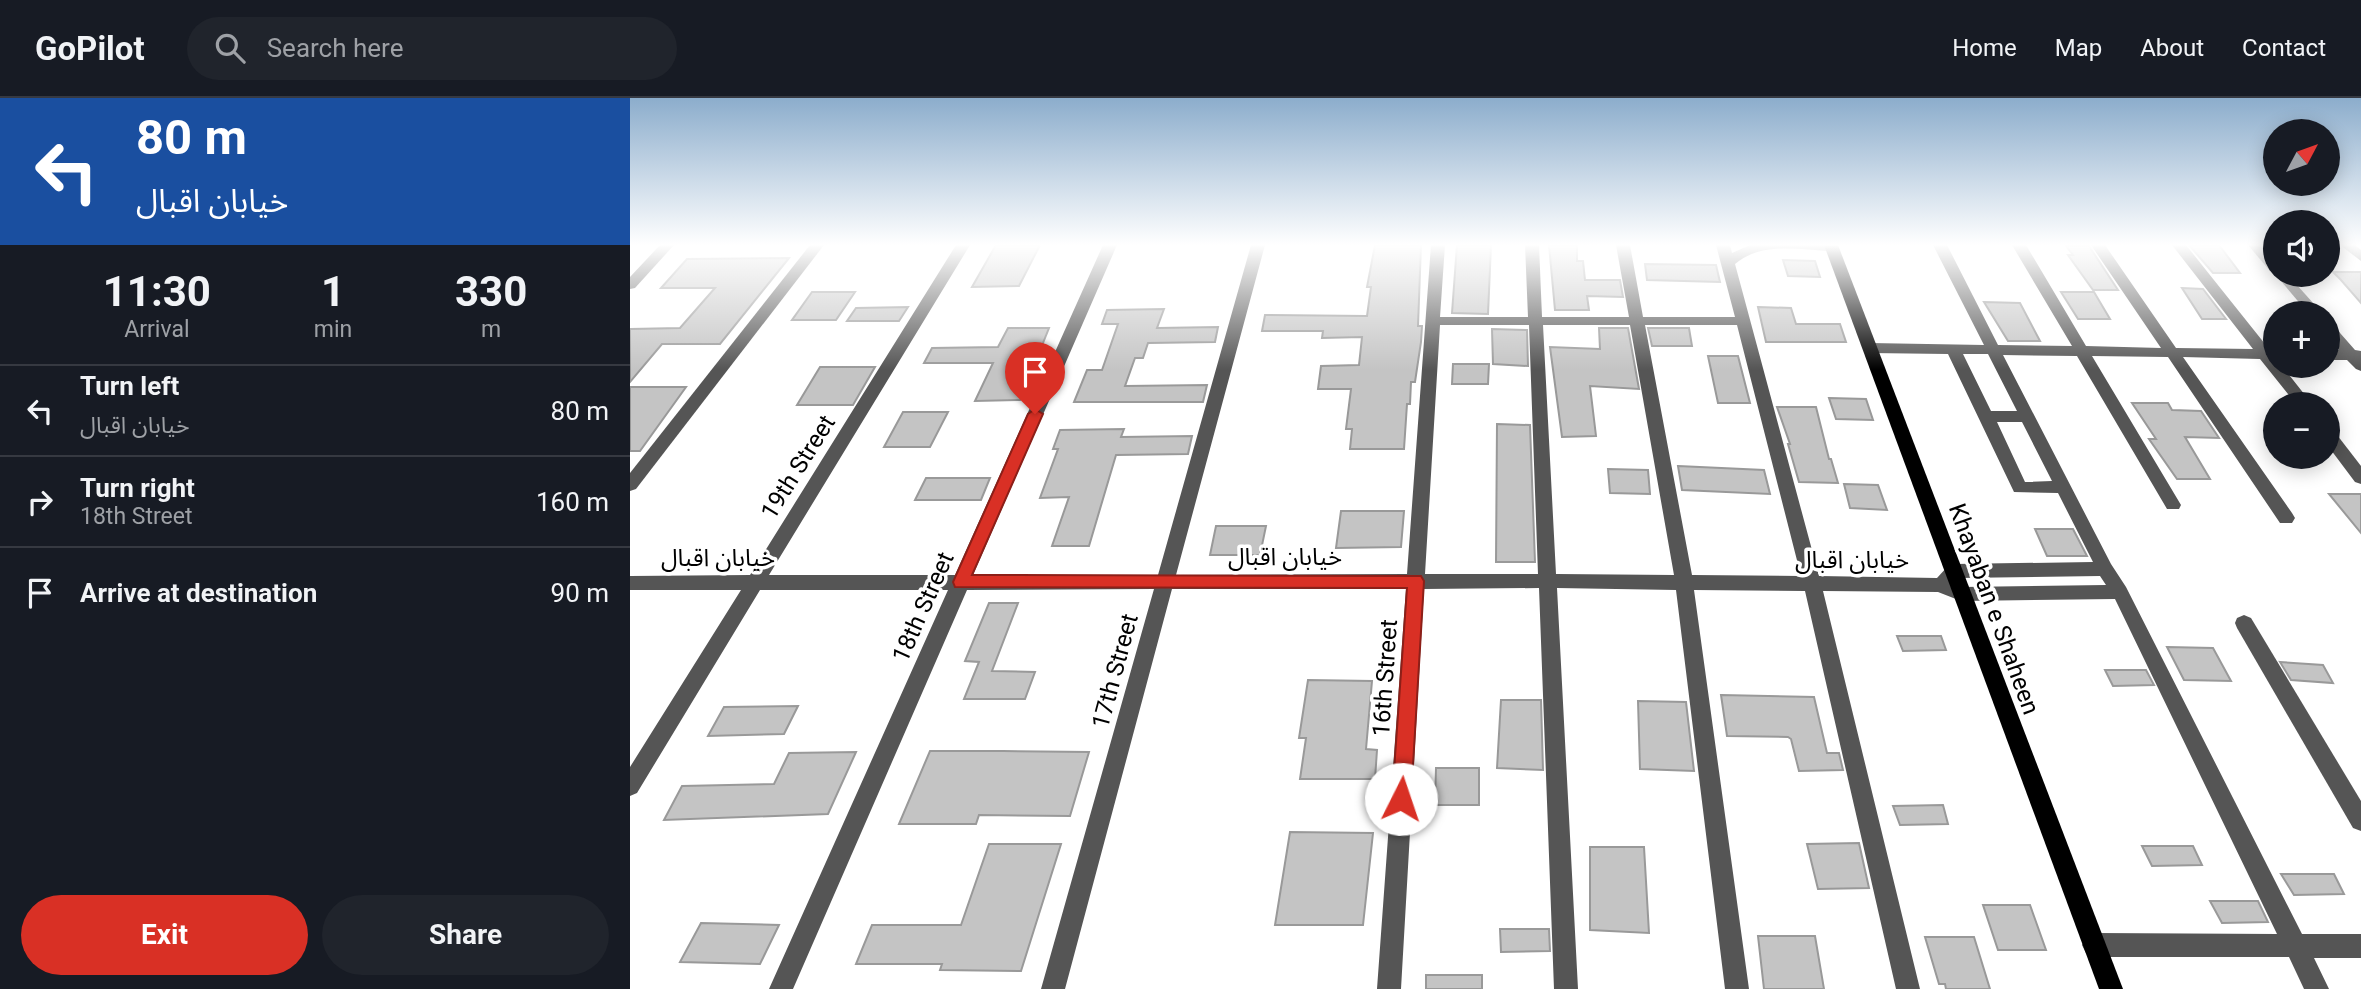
<!DOCTYPE html>
<meta charset="utf-8">
<style>
body{margin:0;font-family:Roboto,"Noto Sans Arabic",sans-serif;background:#20242c;color:#f1f3f6;height:100vh;display:flex;flex-direction:column;font-size:26px;white-space:nowrap}
*{box-sizing:border-box;margin:0}
p{font-size:23px;color:#9ea1a6}
.icon{flex:none;width:38px;height:38px;fill:none;stroke:currentColor;stroke-width:2;stroke-linecap:round;stroke-linejoin:round}
.map{position:relative;flex:1;overflow:hidden}
.panel{display:flex;flex-direction:column;background:#171b24;width:630px}
.panel>*{flex:none}
.guide{background:#1a4fa0;color:#fff;overflow:hidden}
.needle{width:46px;rotate:49deg}
.controls{position:absolute;left:1633px;top:21px;display:grid;gap:14px}
.controls a{display:grid;place-items:center;width:77px;height:77px;border-radius:50%;background:#171b24;box-shadow:0 4px 18px #0003;font-size:35px}
.pin{position:absolute;display:grid;place-items:center;width:60px;height:60px;color:#fff;margin:-72px -30px;border-radius:50% 50% 50% 0;rotate:-45deg;box-shadow:0 0 7px #0007}
.pin .icon{rotate:45deg}
.me{position:absolute;width:77px;margin:-38px;rotate:4deg;stroke-linejoin:round;filter:drop-shadow(0 0 5px #0008)}
.turn{display:flex;align-items:center;gap:24px;height:147px;padding:0 21px;font-size:32px}
.turn .icon{width:91px;height:91px;stroke-width:2.5}
.turn b{display:block;font-size:49px;line-height:60px}
.eta{display:flex;justify-content:space-evenly;align-items:center;height:119px;text-align:center}
.eta b{font-size:42px;font-weight:700;line-height:49px}
.button{display:flex;gap:14px;margin-top:auto;padding:14px 21px}
.button a{flex:1;height:80px;border-radius:42px;background:#d93025;color:#fff;font-size:28px;font-weight:700;line-height:80px;text-align:center}
.button a+a{background:#20242c;color:#f1f3f6}
ul{padding:0;list-style:none}
li{display:flex;align-items:center;gap:21px;height:91px;padding:0 21px;border-top:2px solid #363941}
li div{flex:1}
li b{display:block;font-size:26px}
li em{font-style:normal}
header{display:flex;align-items:center;gap:42px;box-sizing:border-box;height:98px;padding:0 35px;background:#171b24;border-bottom:2px solid #363941}
header strong{font-size:33px}
nav{display:flex;gap:38px;margin-inline-start:auto;font-size:24px}
.search{width:490px;height:63px;background:#20242c;display:flex;align-items:center;gap:18px;box-sizing:border-box;padding:0 24px;border-radius:38px;color:#9ea1a6;font-size:26px}
main{display:flex;flex:1;min-height:0}
.map>svg:first-child{display:block}
</style>
<header>
<strong>GoPilot</strong>
<div class="search"><svg class="icon" aria-label="search" viewBox="0 0 24 24"><circle cx="10" cy="10" r="6"/><path d="M15 15l6 6"/></svg>Search here</div>
<nav><a>Home</a><a>Map</a><a>About</a><a>Contact</a></nav>
</header>
<main>
<section class="panel">
<div class="guide">
<div class="turn"><svg class="icon" aria-label="left" viewBox="0 0 24 24"><path d="M17 20v-9H6M10 6l-5 5 5 5"/></svg><div><b>80 m</b>خیابان اقبال</div></div>
</div>
<div class="eta">
<div><b>11:30</b><p>Arrival</p></div>
<div><b>1</b><p>min</p></div>
<div><b>330</b><p>m</p></div>
</div>
<ul>
<li><svg class="icon" aria-label="left" viewBox="0 0 24 24"><path d="M17 20v-9H6M10 6l-5 5 5 5"/></svg><div><b>Turn left</b><p>خیابان اقبال</p></div><em>80 m</em></li>
<li><svg class="icon" aria-label="right" viewBox="0 0 24 24"><path d="M7 20v-9h11M14 6l5 5-5 5"/></svg><div><b>Turn right</b><p>18th Street</p></div><em>160 m</em></li>
<li><svg class="icon" aria-label="arrive" viewBox="0 0 24 24"><path d="M6 21V4h12l-3 4 3 4H6"/></svg><div><b>Arrive at destination</b></div><em>90 m</em></li>
</ul>
<div class="button"><a>Exit</a><a>Share</a></div>
</section>
<div class="map">
<svg width="1731" height="891" viewBox="0 0 1731 891">
<rect width="100%" height="100%" fill="#fff"/>
<!-- building -->
<g fill="#c4c4c4" stroke="#999" stroke-width="2">
<path d="M 366,147 L 410,147 L 389,188 L 342,189 Z"/>
<path d="M 745,147 L 791,147 L 788,228 L 792,228 L 791,244 L 785,284 L 781,284 L 780,306 L 777,306 L 774,351 L 720,351 L 722,331 L 716,331 L 721,291 L 688,291 L 691,268 L 729,267 L 732,239 L 692,240 L 693,233 L 632,233 L 635,217 L 737,218 L 741,189 L 737,189 Z"/>
<path d="M 827,147 L 861,147 L 858,216 L 822,215 Z"/>
<path d="M 919,147 L 947,147 L 947,163 L 953,163 L 955,182 L 990,182 L 993,199 L 957,198 L 959,212 L 925,212 Z"/>
<path d="M 1559,147 L 1589,147 L 1610,175 L 1583,175 Z"/>
<path d="M 1436,148 L 1459,148 L 1488,192 L 1463,192 L 1438,157 L 1443,157 Z"/>
<path d="M 159,160 L 90,246 L 32,246 L 0,284 L 0,231 L 50,230 L 85,190 L 31,190 L 57,161 Z"/>
<path d="M 1153,162 L 1185,163 L 1190,179 L 1158,178 Z"/>
<path d="M 1015,166 L 1086,167 L 1090,184 L 1017,182 Z"/>
<path d="M 1703,174 L 1731,174 L 1731,205 L 1711,182 Z"/>
<path d="M 1552,190 L 1573,191 L 1596,221 L 1572,221 Z"/>
<path d="M 182,194 L 225,194 L 206,222 L 162,222 Z"/>
<path d="M 1431,194 L 1464,194 L 1480,221 L 1448,221 Z"/>
<path d="M 1354,204 L 1390,205 L 1410,243 L 1378,243 Z"/>
<path d="M 278,209 L 269,223 L 217,223 L 226,210 Z"/>
<path d="M 1128,209 L 1161,210 L 1166,226 L 1210,226 L 1216,244 L 1136,244 Z"/>
<path d="M 534,211 L 527,230 L 588,229 L 585,244 L 518,245 L 513,260 L 505,260 L 495,288 L 577,287 L 573,304 L 444,304 L 457,272 L 472,272 L 488,226 L 472,226 L 477,212 Z"/>
<path d="M 378,230 L 419,230 L 390,302 L 345,303 L 363,265 L 294,265 L 302,250 L 368,249 Z"/>
<path d="M 969,230 L 998,230 L 1009,291 L 960,288 L 966,338 L 932,339 L 920,249 L 970,251 Z"/>
<path d="M 1018,230 L 1059,230 L 1062,248 L 1022,248 Z"/>
<path d="M 862,231 L 897,232 L 898,268 L 863,266 Z"/>
<path d="M 1078,258 L 1108,258 L 1120,305 L 1088,305 Z"/>
<path d="M 823,266 L 859,266 L 858,286 L 822,286 Z"/>
<path d="M 190,269 L 245,269 L 223,307 L 167,307 Z"/>
<path d="M 0,289 L 56,289 L 10,353 L 0,353 Z"/>
<path d="M 1199,300 L 1236,301 L 1243,322 L 1206,321 Z"/>
<path d="M 1502,305 L 1538,305 L 1542,312 L 1571,313 L 1589,340 L 1555,339 L 1580,381 L 1547,381 L 1519,341 L 1526,341 Z"/>
<path d="M 1147,309 L 1186,309 L 1199,361 L 1201,361 L 1208,385 L 1169,384 L 1158,346 L 1160,346 Z"/>
<path d="M 273,314 L 318,314 L 300,349 L 254,349 Z"/>
<path d="M 867,326 L 900,327 L 905,464 L 866,464 Z"/>
<path d="M 494,331 L 491,339 L 562,338 L 558,356 L 486,357 L 459,448 L 422,448 L 439,399 L 410,400 L 428,351 L 423,351 L 430,332 Z"/>
<path d="M 1048,368 L 1134,372 L 1140,396 L 1052,392 Z"/>
<path d="M 978,371 L 1018,372 L 1020,396 L 980,395 Z"/>
<path d="M 296,380 L 360,380 L 351,402 L 285,402 Z"/>
<path d="M 1214,386 L 1248,387 L 1257,412 L 1220,410 Z"/>
<path d="M 1699,396 L 1731,396 L 1731,435 Z"/>
<path d="M 711,413 L 774,413 L 771,449 L 706,450 Z"/>
<path d="M 586,428 L 636,428 L 630,457 L 580,457 Z"/>
<path d="M 1405,431 L 1443,431 L 1457,458 L 1417,458 Z"/>
<path d="M 359,505 L 388,505 L 362,573 L 405,574 L 395,601 L 334,601 L 349,564 L 335,563 Z"/>
<path d="M 1267,538 L 1311,538 L 1316,552 L 1273,553 Z"/>
<path d="M 1537,549 L 1583,550 L 1601,583 L 1554,582 Z"/>
<path d="M 1650,564 L 1693,567 L 1703,585 L 1661,582 Z"/>
<path d="M 1475,572 L 1516,572 L 1524,587 L 1483,588 Z"/>
<path d="M 678,582 L 742,583 L 736,651 L 747,652 L 745,681 L 670,681 L 676,640 L 669,640 Z"/>
<path d="M 1091,597 L 1184,599 L 1197,655 L 1209,655 L 1213,672 L 1169,673 L 1161,641 L 1158,639 L 1097,638 Z"/>
<path d="M 871,602 L 911,602 L 913,672 L 867,670 Z"/>
<path d="M 1008,603 L 1056,604 L 1064,673 L 1010,671 Z"/>
<path d="M 168,608 L 154,636 L 78,638 L 94,609 Z"/>
<path d="M 300,653 L 373,653 L 459,654 L 440,718 L 349,717 L 346,726 L 269,726 Z"/>
<path d="M 226,654 L 198,716 L 34,722 L 52,688 L 144,686 L 159,655 Z"/>
<path d="M 806,670 L 849,670 L 849,707 L 805,707 Z"/>
<path d="M 1313,707 L 1318,726 L 1270,727 L 1263,708 Z"/>
<path d="M 660,734 L 743,735 L 733,827 L 645,827 Z"/>
<path d="M 1229,745 L 1239,790 L 1188,791 L 1177,746 Z"/>
<path d="M 359,746 L 431,746 L 391,873 L 310,872 L 312,866 L 226,866 L 242,827 L 331,827 Z"/>
<path d="M 1512,748 L 1563,748 L 1572,767 L 1522,768 Z"/>
<path d="M 960,749 L 1014,749 L 1019,835 L 960,832 Z"/>
<path d="M 1651,776 L 1704,776 L 1714,796 L 1664,797 Z"/>
<path d="M 1580,803 L 1628,803 L 1638,824 L 1592,825 Z"/>
<path d="M 1353,807 L 1400,807 L 1416,852 L 1368,852 Z"/>
<path d="M 71,825 L 149,827 L 130,866 L 50,864 Z"/>
<path d="M 870,831 L 919,831 L 920,853 L 871,854 Z"/>
<path d="M 1128,838 L 1185,838 L 1194,891 L 1134,891 Z"/>
<path d="M 1295,839 L 1344,839 L 1360,891 L 1316,891 L 1315,886 L 1309,886 Z"/>
<rect x="796" y="877" width="56" height="14"/>
</g>
<g fill="none" stroke-linecap="round" stroke-linejoin="round">
<!-- minor -->
<g fill="#555" fill-rule="evenodd">
<path d="M 30,147 L 44,147 L 5,190 L 0,191 L 0,179 Z"/>
<path d="M 180,147 L 194,147 L 6,391 L 0,393 L 0,375 Z"/>
<path d="M 326,147 L 340,147 L 139,477 L 325,477 L 473,147 L 487,147 L 343,477 L 528,477 L 621,147 L 635,147 L 546,477 L 777,476 L 801,147 L 815,147 L 810,219 L 898,219 L 895,147 L 909,147 L 912,219 L 999,219 L 986,147 L 1000,147 L 1013,219 L 1105,219 L 1086,147 L 1100,147 L 1102,155 L 1120,147 L 1207,147 L 1207,152 L 1202,153 C 1170,152 1132,143 1105,166 L 1189,478 L 1307,480 L 1318,468 L 1324,466 L 1463,464 L 1428,395 L 1384,394 L 1318,256 L 1240,255 L 1233,250 L 1240,245 L 1354,247 L 1303,147 L 1317,147 L 1368,247 L 1442,248 L 1382,147 L 1396,147 L 1456,248 L 1531,250 L 1461,147 L 1475,147 L 1546,250 L 1623,251 L 1542,147 L 1556,147 L 1639,251 L 1645,251 L 1645,268 L 1652,268 L 1682,306 L 1666,306 L 1630,261 L 1553,259 L 1662,415 L 1665,420 L 1662,425 L 1650,425 L 1538,259 L 1462,258 L 1551,407 L 1549,411 L 1537,411 L 1447,258 L 1373,257 L 1481,466 L 1496,489 L 1672,836 L 1731,836 L 1731,860 L 1684,860 L 1699,891 L 1674,891 L 1659,859 L 1464,859 L 1456,855 L 1452,847 L 1456,839 L 1464,835 L 1647,836 L 1485,501 L 1331,503 L 1308,494 L 1193,493 L 1290,891 L 1266,891 L 1175,493 L 1064,492 L 1119,891 L 1095,891 L 1046,492 L 927,490 L 948,891 L 924,891 L 909,490 L 794,491 L 771,891 L 747,891 L 776,491 L 542,491 L 435,891 L 411,891 L 524,491 L 337,492 L 163,891 L 139,891 L 318,492 L 130,492 L 7,695 L 0,698 L 0,669 L 111,492 L 0,492 L 0,478 L 120,477 ZM 810,227 L 899,227 L 908,476 L 795,476 ZM 913,227 L 1000,227 L 1044,477 L 926,476 ZM 1015,227 L 1107,227 L 1171,478 L 1062,477 ZM 1333,256 L 1358,256 L 1387,313 L 1361,313 ZM 1367,324 L 1392,324 L 1422,383 L 1395,384 ZM 1470,478 L 1476,487 L 1332,489 L 1324,485 L 1328,480 Z"/>
<path d="M 1618,147 L 1632,147 L 1645,162 L 1645,174 L 1640,173 Z"/>
<path d="M 1710,147 L 1725,147 L 1731,152 L 1731,163 Z"/>
<path d="M 1645,176 L 1658,177 L 1692,215 L 1678,215 Z"/>
<path d="M 1698,225 L 1703,227 L 1725,252 L 1731,253 L 1731,273 L 1726,271 L 1717,262 L 1698,262 L 1698,252 L 1709,252 L 1698,239 Z"/>
<path d="M 1698,331 L 1704,333 L 1731,368 L 1731,386 L 1725,384 L 1698,348 Z"/>
<path d="M 1614,517 L 1621,520 L 1731,703 L 1731,733 L 1723,730 L 1607,530 L 1605,525 L 1607,520 Z"/>
</g>
<!-- major -->
<path fill="#000" fill-rule="evenodd" d="M 1194,147 L 1208,147 L 1493,891 L 1469,891 Z"/>
</g>
<!-- sky -->
<linearGradient id="sky" x2="0" y2="1"><stop stop-color="#8cadcc"/><stop offset="0.54" stop-color="#fff"/><stop offset="1" stop-color="#fff" stop-opacity="0"/></linearGradient>
<rect width="1731" height="272" fill="url(#sky)"/>
<!-- route -->
<path fill="#d93025" stroke="#8d1f18" stroke-width="2" d="M 405,311 L 413,316 L 342,477 L 791,478 L 794,483 L 781,701 L 778,707 L 771,710 L 765,707 L 762,701 L 777,490 L 325,489 L 323,484 L 398,316 Z"/>
<g text-anchor="middle" dominant-baseline="central" stroke-width="7" stroke-linejoin="round" paint-order="stroke">
<!-- street labels -->
<g font-size="24" fill="#000" stroke="#fff">
<text transform="translate(168 369) rotate(-58)">19th Street</text>
<text x="655" y="459">خیابان اقبال</text>
<text x="88" y="460">خیابان اقبال</text>
<text x="1222" y="462">خیابان اقبال</text>
<text transform="translate(293 509) rotate(-66)">18th Street</text>
<text transform="translate(1364 511) rotate(70)">Khayaban e Shaheen</text>
<text transform="translate(485 573) rotate(-75)">17th Street</text>
<text transform="translate(755 580) rotate(-86)">16th Street</text>
</g>
</g>
</svg>
<div class="controls">
<a><svg class="needle" viewBox="-14 -14 28 28"><path d="M0-13l5 13h-10z" fill="#e53935"/><path d="M0 13l5-13h-10z" fill="#9ea1a6"/></svg></a>
<a><svg class="icon" aria-label="sound" viewBox="0 0 24 24"><path d="M4 9h4l5-4v14l-5-4H4zM17 9q2 3 0 6"/></svg></a>
<a>+</a>
<a>−</a>
</div>
<div class="pin" style="left:405px;top:316px;background:#d93025"><svg class="icon" aria-label="arrive" viewBox="0 0 24 24"><path d="M6 21V4h12l-3 4 3 4H6"/></svg></div>
<svg class="me" style="left:771px;top:701px" viewBox="-20 -20 40 40"><circle r="19" fill="#fff"/><path d="M0-13L10 11 0 6-10 11z" fill="#d93025"/></svg>
</div>
</main>
